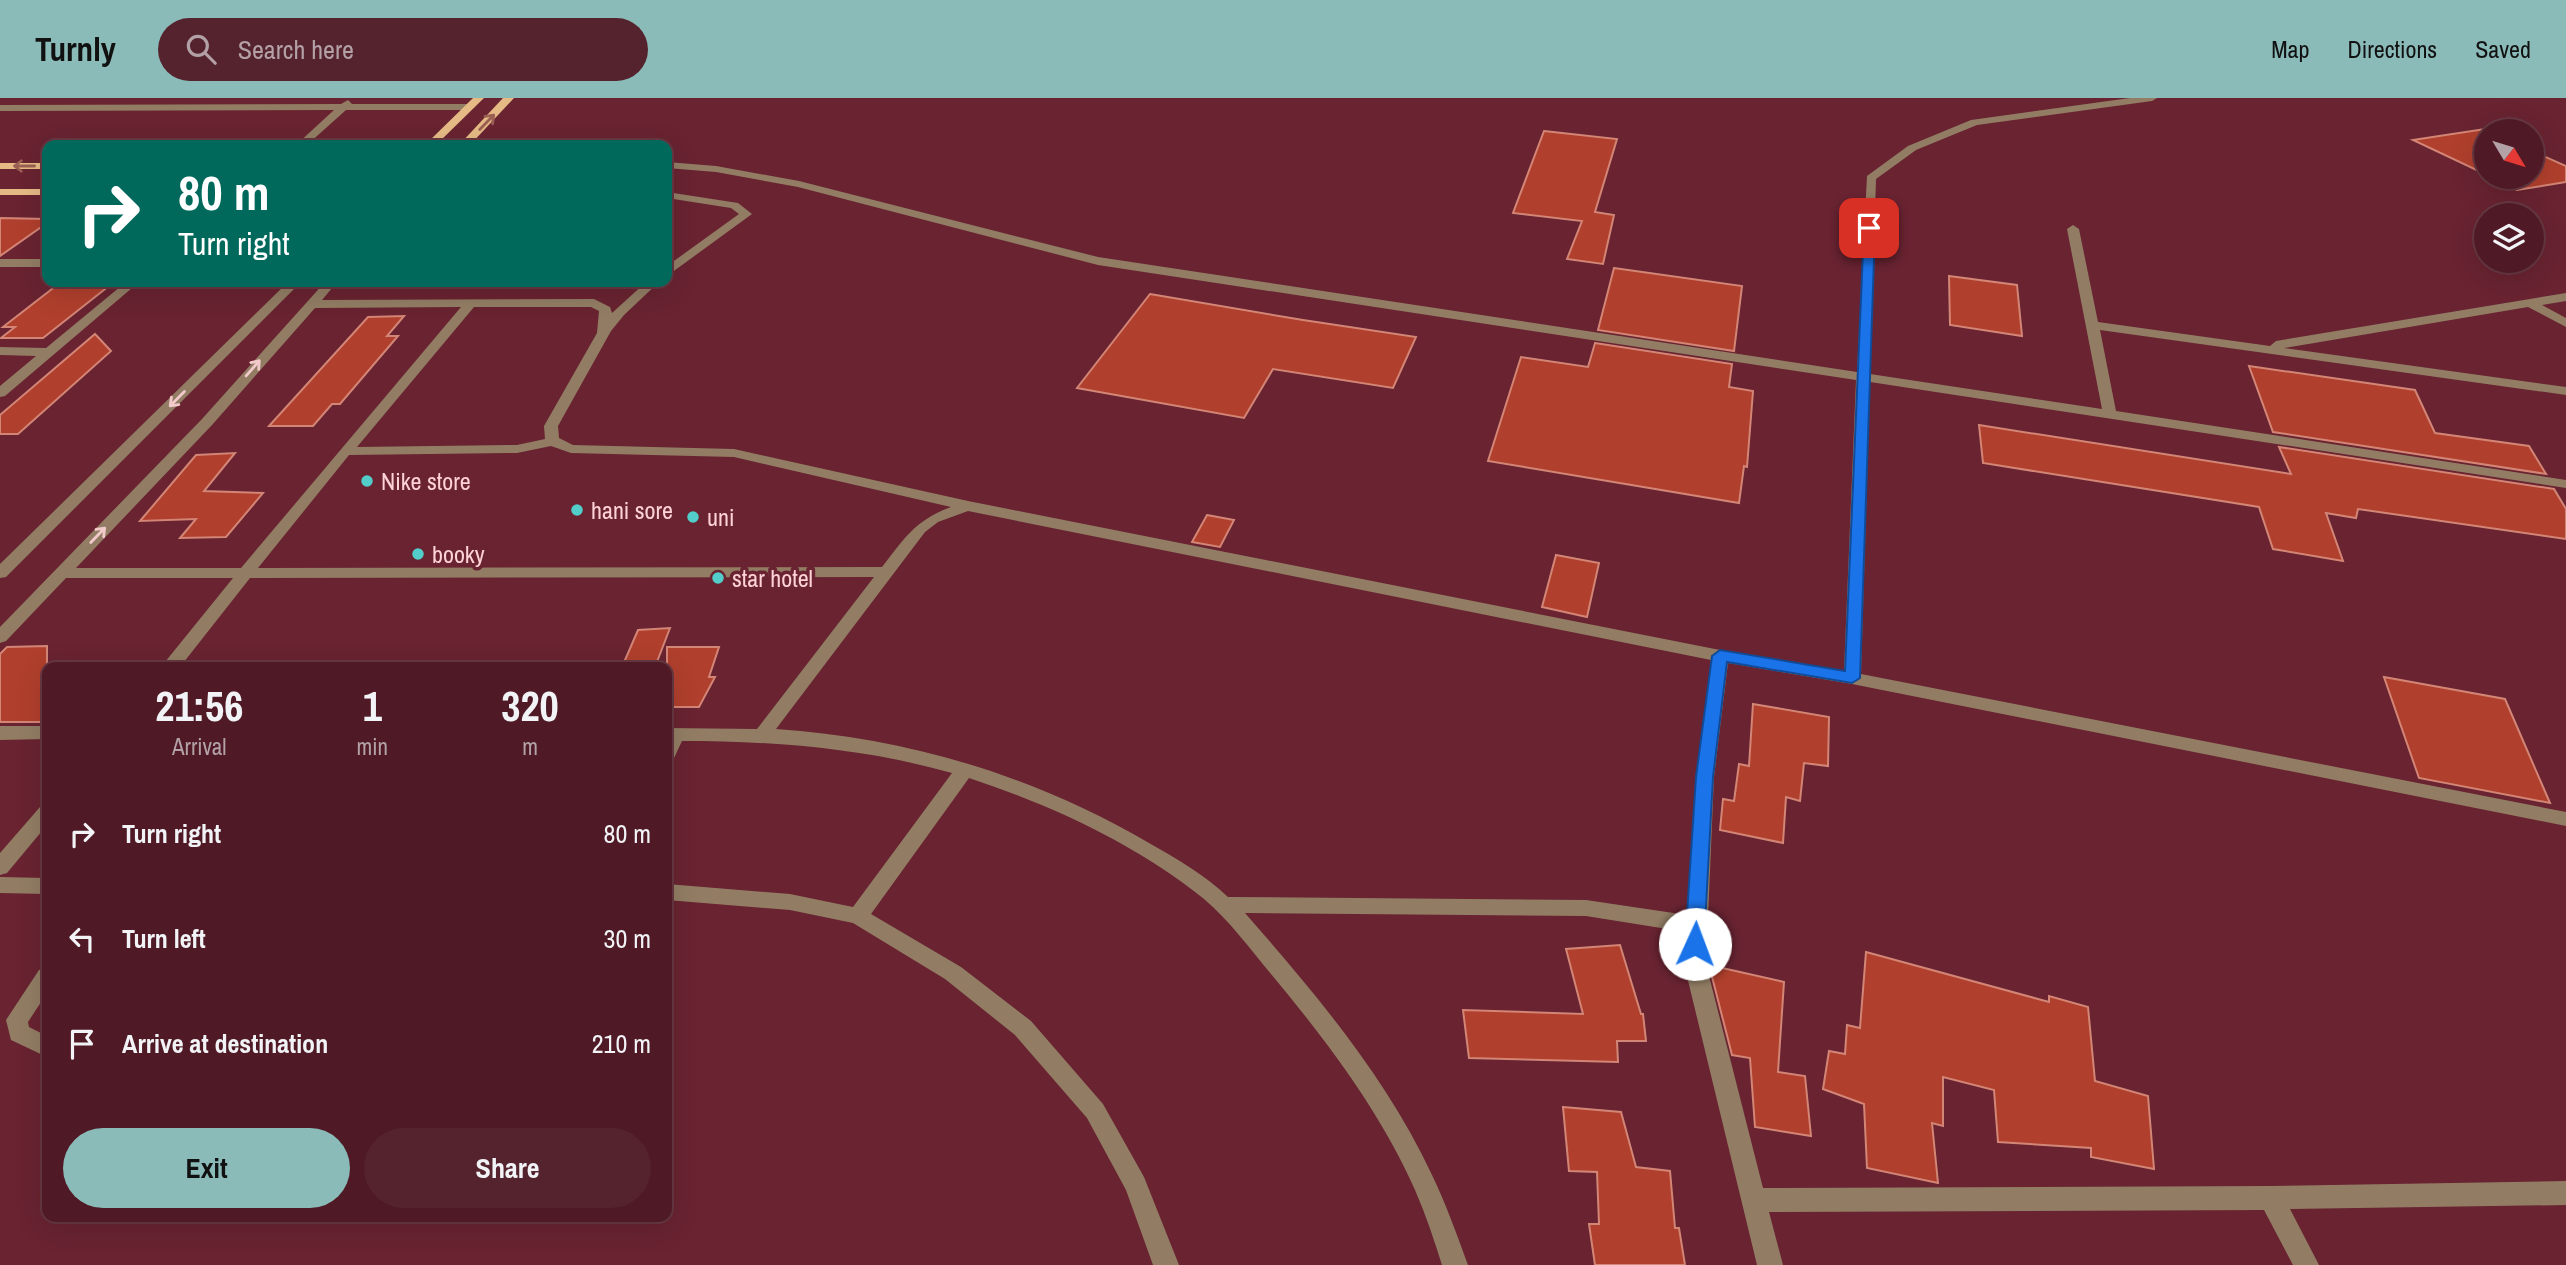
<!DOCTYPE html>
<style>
body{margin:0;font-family:"Archivo Narrow",sans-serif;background:#55232d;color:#f1f3f6;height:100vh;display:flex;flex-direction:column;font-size:26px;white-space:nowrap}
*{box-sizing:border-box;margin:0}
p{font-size:23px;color:#b3a1a7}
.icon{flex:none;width:38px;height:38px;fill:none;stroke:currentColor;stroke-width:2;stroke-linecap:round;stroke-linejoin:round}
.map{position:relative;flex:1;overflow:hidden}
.details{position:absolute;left:42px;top:564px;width:630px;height:560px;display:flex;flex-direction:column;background:#4f1a25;border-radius:14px;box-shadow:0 7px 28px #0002,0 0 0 2px #663842}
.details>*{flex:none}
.guide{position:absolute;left:42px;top:42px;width:630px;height:147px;border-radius:14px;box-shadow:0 7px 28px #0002,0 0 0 2px #663842;background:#00695c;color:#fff;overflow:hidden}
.needle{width:46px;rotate:128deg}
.tools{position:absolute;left:2474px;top:21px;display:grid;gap:14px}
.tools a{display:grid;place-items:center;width:70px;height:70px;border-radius:50%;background:#4f1a25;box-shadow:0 7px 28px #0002,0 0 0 2px #663842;font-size:35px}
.pin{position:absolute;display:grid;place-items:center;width:60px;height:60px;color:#fff;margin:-30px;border-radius:14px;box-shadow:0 4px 10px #0006}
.me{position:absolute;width:77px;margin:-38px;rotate:2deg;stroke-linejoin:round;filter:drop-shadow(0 0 5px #0008)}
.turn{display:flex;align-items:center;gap:24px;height:147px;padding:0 21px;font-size:32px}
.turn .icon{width:91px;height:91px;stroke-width:2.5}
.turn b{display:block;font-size:49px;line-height:60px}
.eta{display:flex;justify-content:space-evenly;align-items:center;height:119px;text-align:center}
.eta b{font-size:42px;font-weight:700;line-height:49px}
.action{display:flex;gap:14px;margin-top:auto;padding:14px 21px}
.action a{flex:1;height:80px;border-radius:42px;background:#8bbbb9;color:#111;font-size:28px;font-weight:700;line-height:80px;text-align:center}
.action a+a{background:#55232d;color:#f1f3f6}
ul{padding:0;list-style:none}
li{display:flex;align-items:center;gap:21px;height:105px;padding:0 21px}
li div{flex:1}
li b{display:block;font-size:26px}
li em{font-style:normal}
header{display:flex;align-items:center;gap:42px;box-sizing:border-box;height:98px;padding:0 35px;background:#8bbbb9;color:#111}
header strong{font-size:33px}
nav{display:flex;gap:38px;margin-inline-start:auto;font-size:24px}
.search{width:490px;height:63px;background:#55232d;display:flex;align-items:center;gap:18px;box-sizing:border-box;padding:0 24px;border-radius:38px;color:#b3a1a7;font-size:26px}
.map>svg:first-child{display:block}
</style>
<header>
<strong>Turnly</strong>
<div class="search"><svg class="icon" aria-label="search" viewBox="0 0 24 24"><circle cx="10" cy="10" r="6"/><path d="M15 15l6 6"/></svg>Search here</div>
<nav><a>Map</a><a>Directions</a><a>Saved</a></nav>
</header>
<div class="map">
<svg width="2566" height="1167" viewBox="0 0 2566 1167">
<rect width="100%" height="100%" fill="#692331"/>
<!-- building -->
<g fill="#b03f2d" stroke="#d38576" stroke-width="2">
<path d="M 2485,31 L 2490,33 L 2487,33 L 2487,77 L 2413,42 Z"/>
<path d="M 1544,33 L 1617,41 L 1595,114 L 1614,117 L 1603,166 L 1567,161 L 1582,123 L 1513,115 Z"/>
<path d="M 2532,53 L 2566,68 L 2566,84 L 2517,92 L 2489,79 L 2532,79 Z"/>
<path d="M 0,120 L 47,121 L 47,125 L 0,158 Z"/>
<path d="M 1614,170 L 1742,188 L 1734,253 L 1598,232 Z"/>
<path d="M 1949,178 L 2017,187 L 2022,238 L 1950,227 Z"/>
<path d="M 61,184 L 114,184 L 43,240 L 1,240 L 15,229 L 3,229 Z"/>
<path d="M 1150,196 L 1303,222 L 1416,239 L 1393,290 L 1273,271 L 1244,320 L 1077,290 Z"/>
<path d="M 404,218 L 387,238 L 398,238 L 340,306 L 332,306 L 313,328 L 269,328 L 368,219 Z"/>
<path d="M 95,236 L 111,253 L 18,336 L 0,336 L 0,317 Z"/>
<path d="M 1595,245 L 1732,266 L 1729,289 L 1753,293 L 1747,369 L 1744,368 L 1739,405 L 1488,363 L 1521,259 L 1588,269 Z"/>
<path d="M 2249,268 L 2415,292 L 2435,335 L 2529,348 L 2546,376 L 2273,334 Z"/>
<path d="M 1979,327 L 2291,376 L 2279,349 L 2554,391 L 2566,411 L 2566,441 L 2358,411 L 2356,420 L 2326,415 L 2343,463 L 2273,451 L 2259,409 L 1983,365 Z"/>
<path d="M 235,355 L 204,393 L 263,395 L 226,439 L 180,440 L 196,421 L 140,423 L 196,357 Z"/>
<path d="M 1207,417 L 1234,422 L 1220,449 L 1192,444 Z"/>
<path d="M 1556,457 L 1599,465 L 1587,519 L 1542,509 Z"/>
<path d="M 670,530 L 655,569 L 622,569 L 638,532 Z"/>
<path d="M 47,548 L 47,624 L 0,624 L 0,556 L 7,549 Z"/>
<path d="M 667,549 L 719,549 L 709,579 L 715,579 L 699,609 L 667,609 Z"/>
<path d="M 2384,579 L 2505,601 L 2550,705 L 2419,680 Z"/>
<path d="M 1753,606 L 1829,619 L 1828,668 L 1804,665 L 1800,703 L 1786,699 L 1783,745 L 1720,732 L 1723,701 L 1734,703 L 1739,666 L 1749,668 Z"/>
<path d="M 1620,847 L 1641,916 L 1643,916 L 1646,943 L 1617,943 L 1618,964 L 1469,960 L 1463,912 L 1583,916 L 1566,851 Z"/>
<path d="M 1866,854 L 2049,904 L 2049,898 L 2088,909 L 2095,983 L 2148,998 L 2154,1071 L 2091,1059 L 2091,1050 L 1998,1044 L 1994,992 L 1943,979 L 1943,1028 L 1932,1025 L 1938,1085 L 1867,1070 L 1864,1006 L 1823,991 L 1829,953 L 1845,956 L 1847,927 L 1860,930 Z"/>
<path d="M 1709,867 L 1784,884 L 1778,974 L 1805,978 L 1811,1038 L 1755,1029 L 1750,960 L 1732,957 Z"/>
<path d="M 1563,1009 L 1621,1014 L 1636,1069 L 1670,1073 L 1675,1130 L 1679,1130 L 1685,1167 L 1595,1167 L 1589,1126 L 1599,1126 L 1597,1074 L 1569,1073 Z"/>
</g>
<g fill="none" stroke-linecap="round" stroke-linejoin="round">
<!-- minor -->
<g fill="#927d64" fill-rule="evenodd">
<path d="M 2130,0 L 2157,0 L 2152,3 L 1977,27 L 1916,52 L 1876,81 L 1870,276 L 2102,311 L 2067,131 L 2073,127 L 2079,131 L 2098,224 L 2270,248 L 2276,243 L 2566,195 L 2566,203 L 2542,207 L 2566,220 L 2566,229 L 2528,209 L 2284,250 L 2566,289 L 2566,297 L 2100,232 L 2116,313 L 2566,382 L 2566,390 L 1870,284 L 1861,576 L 2566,714 L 2566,728 L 1852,586 L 1728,565 L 1714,679 L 1706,866 L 1763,1090 L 2271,1088 L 2566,1083 L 2566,1107 L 2290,1111 L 2319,1167 L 2293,1167 L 2264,1112 L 1769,1114 L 1783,1167 L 1757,1167 L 1684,866 L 1686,834 L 1586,818 L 1245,815 C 1315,895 1387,980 1432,1077 C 1446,1106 1457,1137 1468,1167 L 1442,1167 C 1434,1142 1426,1117 1415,1092 C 1380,1013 1326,942 1271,876 C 1250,851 1230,823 1204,801 C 1136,746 1051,707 969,680 L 871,816 L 961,869 L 1031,923 L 1103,1006 L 1144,1079 L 1179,1167 L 1153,1167 L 1126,1092 L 1087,1020 L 1015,937 L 945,881 L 853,825 L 790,812 L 667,802 L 667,786 L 790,796 L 853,809 L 952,675 C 863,650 774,643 682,643 L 674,660 L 667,662 L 667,630 L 757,631 L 874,479 L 250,480 L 180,569 L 161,569 L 233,480 L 66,480 L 6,543 L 0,545 L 0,529 L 202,321 L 325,184 L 337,184 L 322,202 L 594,201 L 610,209 L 612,215 L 646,184 L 659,184 L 624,217 L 611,233 L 558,328 L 559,340 L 573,347 L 734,351 L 968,403 L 1720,552 L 1844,573 L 1856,282 L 1098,167 L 798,89 L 716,74 L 667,70 L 667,64 L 716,68 L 799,83 L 1098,159 L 1857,274 L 1867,78 L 1908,48 L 1971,22 ZM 461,209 L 241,470 L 76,470 L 212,327 L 315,210 ZM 474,209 L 591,209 L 599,213 L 597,235 L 544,328 L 545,341 L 517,347 L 357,349 ZM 551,348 L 571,355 L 734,359 L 951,409 C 914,423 906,439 882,469 L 258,470 L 349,357 L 517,355 ZM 968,413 L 1711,562 L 1696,679 L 1687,817 L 1586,802 L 1228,799 C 1205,777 1177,761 1149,745 C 1035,678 908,640 776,631 L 925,434 L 938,424 Z"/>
<path d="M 348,2 L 352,6 L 470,6 L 475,9 L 470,12 L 346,12 L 307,47 L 296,47 L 334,12 L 0,13 L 0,7 L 341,6 Z"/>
<path d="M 667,94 L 738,105 L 752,116 L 667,178 L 667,168 L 739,116 L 731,110 L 667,100 Z"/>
<rect x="0" y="161" width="47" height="8"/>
<path d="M 126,184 L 139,184 L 5,298 L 0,299 L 0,288 L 36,258 L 0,257 L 0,249 L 46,250 Z"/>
<path d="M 288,184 L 301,184 L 6,479 L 0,480 L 0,466 Z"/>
<path d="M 0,628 L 47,628 L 47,641 L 0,642 Z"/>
<path d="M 47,707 L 47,727 L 7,775 L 0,777 L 0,755 L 40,709 Z"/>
<path d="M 0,779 L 47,780 L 47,796 L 0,795 Z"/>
<path d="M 47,869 L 47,895 L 28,924 L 29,929 L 47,938 L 47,959 L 11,942 L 6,922 L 39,872 Z"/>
</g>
<!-- major -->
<g fill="#e5ba85" fill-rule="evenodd">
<path d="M 473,0 L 484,0 L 436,47 L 425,47 Z"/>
<path d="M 503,0 L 514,0 L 470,47 L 459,47 Z"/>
<rect x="0" y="65" width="47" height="6"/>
<rect x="0" y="91" width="47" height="6"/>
</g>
</g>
<!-- one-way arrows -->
<defs><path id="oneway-shaft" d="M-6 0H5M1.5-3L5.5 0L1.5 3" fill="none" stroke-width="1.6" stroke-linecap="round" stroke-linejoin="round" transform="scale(1.75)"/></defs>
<g stroke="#9b5f53">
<use href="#oneway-shaft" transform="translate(487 24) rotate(-46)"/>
<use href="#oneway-shaft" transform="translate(24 68) rotate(-180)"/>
</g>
<g stroke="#f3cacb">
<use href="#oneway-shaft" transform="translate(253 270) rotate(-49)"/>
<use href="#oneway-shaft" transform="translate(177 301) rotate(135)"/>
<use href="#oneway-shaft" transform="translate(98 437) rotate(-46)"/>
</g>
<!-- route -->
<path fill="#1a73e8" stroke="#114b97" stroke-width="2" d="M 1869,126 L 1875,130 L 1860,580 L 1852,585 L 1727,564 L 1713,679 L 1704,846 L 1702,852 L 1695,854 L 1688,852 L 1685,846 L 1696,679 L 1712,558 L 1720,552 L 1845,573 L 1864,130 Z"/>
<!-- markers -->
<g fill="#53cdc9" stroke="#692331" stroke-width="2.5">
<circle cx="367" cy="383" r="7"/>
<circle cx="577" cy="412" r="7"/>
<circle cx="693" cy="419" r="7"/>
<circle cx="418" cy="456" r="7"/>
<circle cx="718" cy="480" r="7"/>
</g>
<g text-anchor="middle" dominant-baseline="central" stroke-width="7" stroke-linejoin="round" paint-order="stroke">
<!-- poi labels -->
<g font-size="24" fill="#fed2d6" stroke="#692331" text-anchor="start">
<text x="381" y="383">Nike store</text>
<text x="591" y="412">hani sore</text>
<text x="707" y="419">uni</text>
<text x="432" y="456">booky</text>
<text x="732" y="480">star hotel</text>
</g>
</g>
</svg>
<div class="tools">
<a><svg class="needle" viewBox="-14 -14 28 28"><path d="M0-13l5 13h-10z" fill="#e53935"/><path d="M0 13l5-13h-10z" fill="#b3a1a7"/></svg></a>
<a><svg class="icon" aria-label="layers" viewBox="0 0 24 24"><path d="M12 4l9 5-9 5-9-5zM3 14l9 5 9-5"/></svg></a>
</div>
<div class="pin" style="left:1869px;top:130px;background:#d93025"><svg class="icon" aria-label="arrive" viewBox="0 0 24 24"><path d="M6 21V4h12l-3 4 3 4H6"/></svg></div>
<svg class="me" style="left:1695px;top:846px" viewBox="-20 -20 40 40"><circle r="19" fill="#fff"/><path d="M0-13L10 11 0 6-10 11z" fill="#1a73e8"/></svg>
<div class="guide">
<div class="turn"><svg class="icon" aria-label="right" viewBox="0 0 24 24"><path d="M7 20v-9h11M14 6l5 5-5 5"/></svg><div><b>80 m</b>Turn right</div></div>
</div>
<section class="details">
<div class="eta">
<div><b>21:56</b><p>Arrival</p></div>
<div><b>1</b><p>min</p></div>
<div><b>320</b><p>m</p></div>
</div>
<ul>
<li><svg class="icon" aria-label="right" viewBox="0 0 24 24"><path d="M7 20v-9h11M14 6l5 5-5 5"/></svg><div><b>Turn right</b></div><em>80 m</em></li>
<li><svg class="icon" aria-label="left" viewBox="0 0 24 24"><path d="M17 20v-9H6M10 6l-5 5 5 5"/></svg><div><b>Turn left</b></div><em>30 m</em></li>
<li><svg class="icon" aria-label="arrive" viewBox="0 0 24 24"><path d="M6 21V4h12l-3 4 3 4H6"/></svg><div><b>Arrive at destination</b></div><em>210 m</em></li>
</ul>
<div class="action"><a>Exit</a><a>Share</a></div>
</section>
</div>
